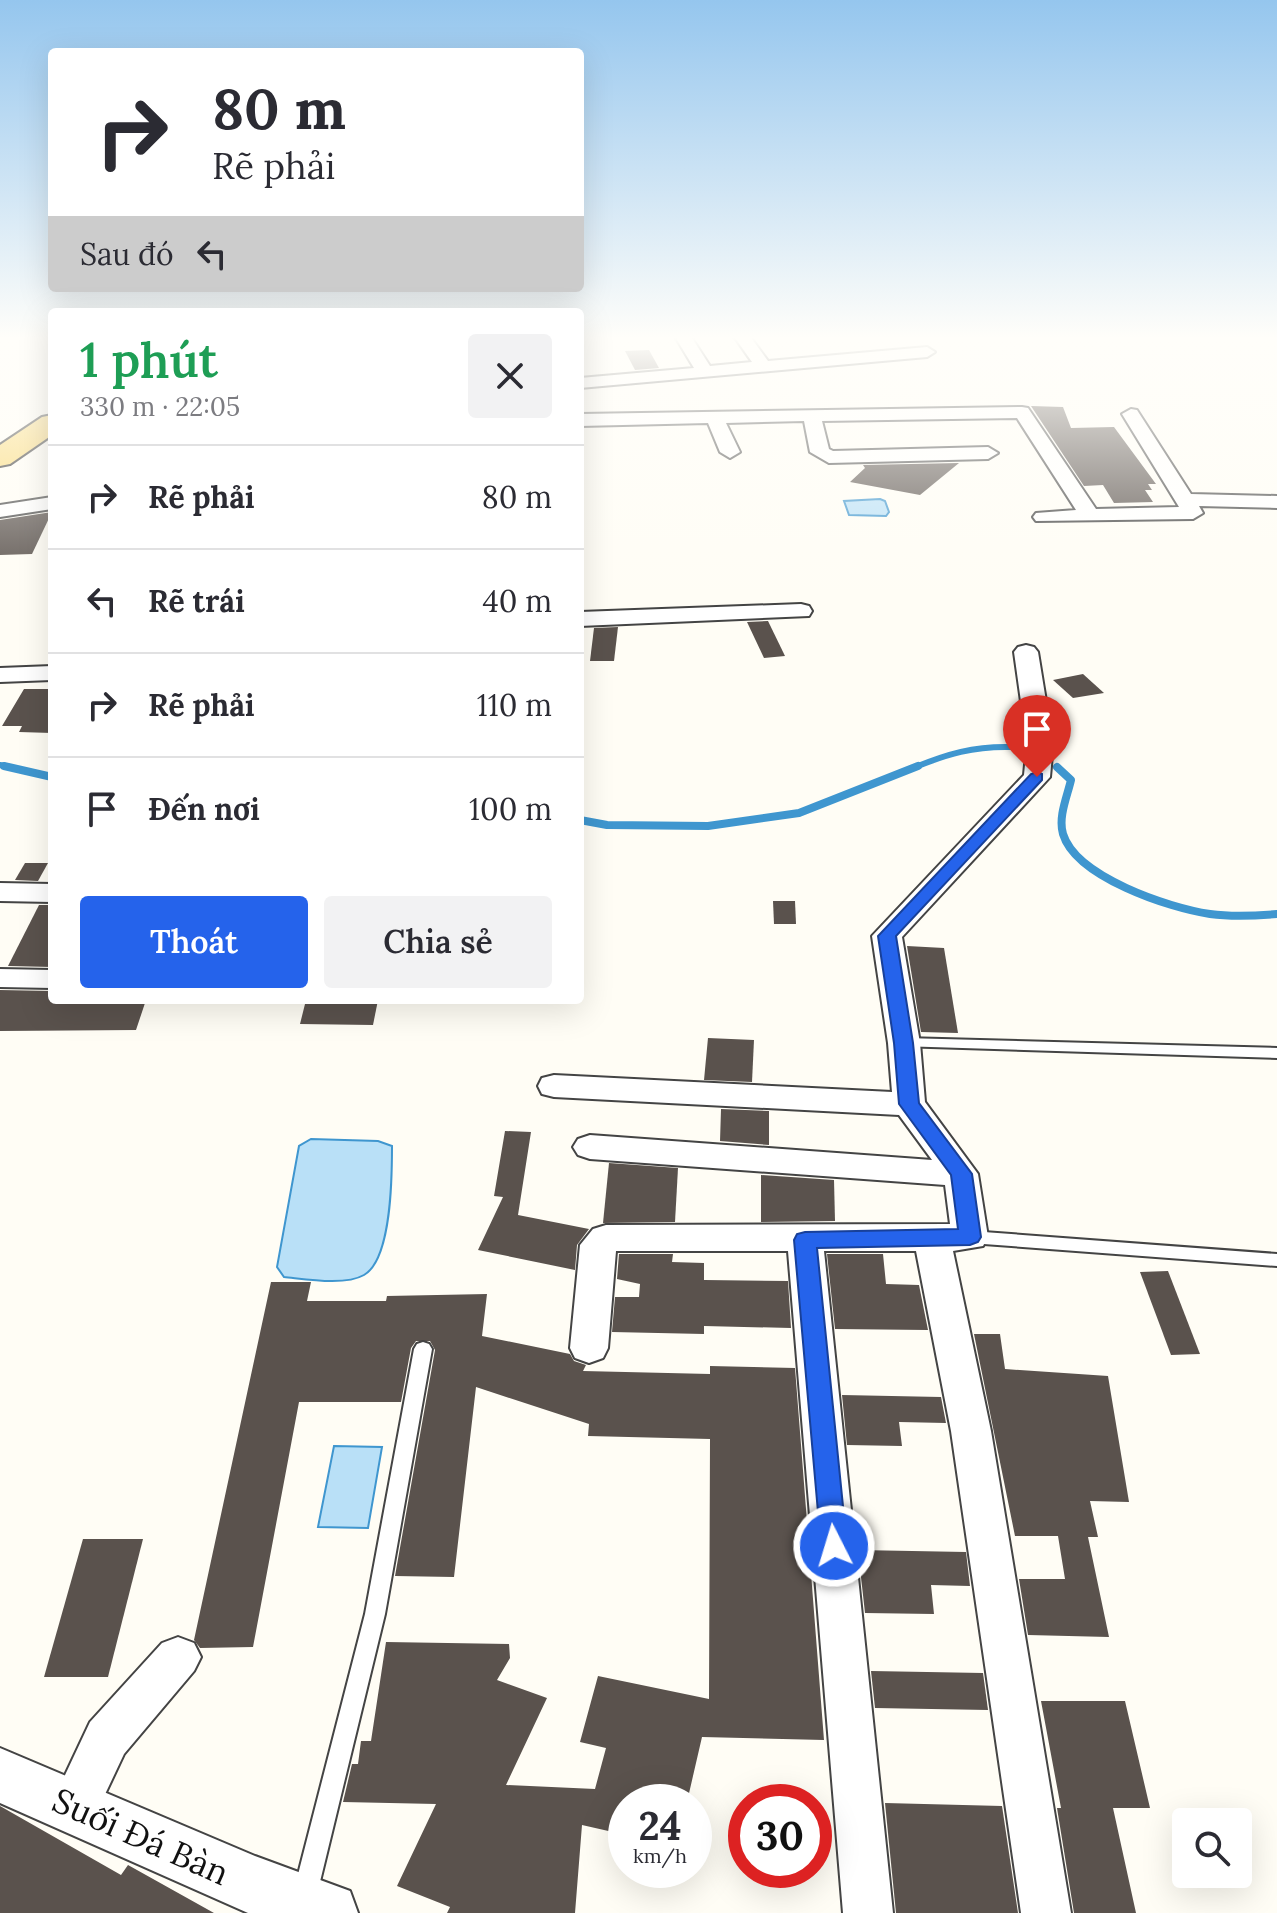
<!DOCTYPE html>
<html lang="vi">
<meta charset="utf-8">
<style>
body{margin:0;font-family:Lora,serif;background:#f2f2f3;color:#2b2b33;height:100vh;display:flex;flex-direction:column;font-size:30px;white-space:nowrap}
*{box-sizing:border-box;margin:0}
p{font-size:26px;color:#7c7c81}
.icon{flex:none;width:44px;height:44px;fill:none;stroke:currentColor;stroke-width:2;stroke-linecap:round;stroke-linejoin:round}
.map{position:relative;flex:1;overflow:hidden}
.details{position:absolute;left:48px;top:308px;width:536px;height:696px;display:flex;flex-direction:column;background:#fff;border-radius:8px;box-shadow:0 8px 32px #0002}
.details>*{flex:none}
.hud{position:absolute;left:48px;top:48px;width:536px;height:244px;border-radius:8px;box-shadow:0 8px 32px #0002;background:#fff;color:#2b2b33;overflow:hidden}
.buttons{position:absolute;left:1172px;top:1808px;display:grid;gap:16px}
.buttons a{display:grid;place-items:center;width:80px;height:80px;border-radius:8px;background:#fff;box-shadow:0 8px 32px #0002;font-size:40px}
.speed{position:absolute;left:608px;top:1784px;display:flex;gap:16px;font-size:40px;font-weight:700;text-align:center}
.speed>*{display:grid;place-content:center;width:104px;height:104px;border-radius:50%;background:#fff;box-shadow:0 8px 32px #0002;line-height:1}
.speed small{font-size:20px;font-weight:400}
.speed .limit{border:12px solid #d22;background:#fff;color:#111}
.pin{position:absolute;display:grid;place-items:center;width:68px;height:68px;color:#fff;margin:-82px -34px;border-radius:50% 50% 50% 0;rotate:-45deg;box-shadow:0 0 8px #0007}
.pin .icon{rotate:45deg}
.me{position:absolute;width:88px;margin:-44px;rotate:355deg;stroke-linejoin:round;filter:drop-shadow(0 0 6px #0008)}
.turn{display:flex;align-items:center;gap:28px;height:168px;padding:0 32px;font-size:36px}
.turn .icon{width:104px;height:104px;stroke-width:2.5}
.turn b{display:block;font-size:56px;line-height:68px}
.then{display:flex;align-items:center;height:76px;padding:0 32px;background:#0003;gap:16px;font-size:30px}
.round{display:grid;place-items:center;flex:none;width:84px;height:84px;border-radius:8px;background:#f2f2f3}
.headline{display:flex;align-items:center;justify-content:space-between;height:136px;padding:0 32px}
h1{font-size:48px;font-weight:600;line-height:60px;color:#1e9e55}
.primary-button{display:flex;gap:16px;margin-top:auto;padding:16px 32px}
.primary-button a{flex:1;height:92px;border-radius:8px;background:#2563eb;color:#fff;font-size:32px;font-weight:600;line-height:92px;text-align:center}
.primary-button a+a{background:#f2f2f3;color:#2b2b33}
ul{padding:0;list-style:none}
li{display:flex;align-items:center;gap:24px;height:104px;padding:0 32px;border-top:2px solid #e1e1e2}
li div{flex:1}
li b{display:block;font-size:30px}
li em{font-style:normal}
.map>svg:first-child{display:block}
</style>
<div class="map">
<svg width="1277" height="1913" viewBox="0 0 1277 1913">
<rect width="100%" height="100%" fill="#fffdf5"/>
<!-- water -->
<g fill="#b9e0f7" stroke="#3f96cf" stroke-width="2">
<path d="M 880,499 L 885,501 L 889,512 L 886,516 L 849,515 L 844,501 Z"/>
<path d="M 311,1139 L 378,1141 L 392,1146 C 392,1175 392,1259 364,1275 C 345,1286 305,1279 284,1277 L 277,1267 L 299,1146 Z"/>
<path d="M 334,1446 L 382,1447 L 368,1528 L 318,1527 Z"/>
</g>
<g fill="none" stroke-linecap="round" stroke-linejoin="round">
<!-- stream-far1 -->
<g stroke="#3f96cf" stroke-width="6">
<path d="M 0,765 L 12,768"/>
<path d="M 913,768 C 947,754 974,746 1011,747"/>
</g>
<!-- stream -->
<g stroke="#3f96cf" stroke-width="8">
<path d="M 4,766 L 52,777"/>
<path d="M 1057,767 L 1071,780 C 1067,797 1058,817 1063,834 C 1076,877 1169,908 1210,914 C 1232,917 1254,916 1277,914"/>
<path d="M 580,820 L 607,825 L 708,826 L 799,813 L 918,766"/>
</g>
</g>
<!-- building -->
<g fill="#5a524d">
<path d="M 649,350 L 659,368 L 635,370 L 625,351 Z"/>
<path d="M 1031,406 L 1063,407 L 1071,428 L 1114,427 L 1156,484 L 1148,484 L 1152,490 L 1145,490 L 1153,502 L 1114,503 L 1103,485 L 1084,486 Z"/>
<path d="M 959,463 L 920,495 L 850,482 L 865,468 L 863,465 Z"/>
<path d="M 52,512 L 32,554 L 0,555 L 0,520 Z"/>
<path d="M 768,621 L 785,656 L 764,658 L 747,622 Z"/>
<path d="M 618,627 L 614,661 L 590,661 L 594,628 Z"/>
<path d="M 1083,674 L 1104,693 L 1073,698 L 1053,680 Z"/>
<path d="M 24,689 L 52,689 L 52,733 L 19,732 L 22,726 L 2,726 Z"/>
<path d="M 25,863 L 48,863 L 38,881 L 15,880 Z"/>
<path d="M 773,901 L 795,901 L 796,924 L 774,924 Z"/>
<path d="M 39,905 L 52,905 L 52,967 L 8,966 Z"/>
<path d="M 907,946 L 944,948 L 958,1033 L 921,1032 Z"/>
<path d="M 0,990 L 52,991 L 52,1000 L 146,1000 L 136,1030 L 0,1031 Z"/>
<path d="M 306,1000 L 378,1000 L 373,1025 L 300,1024 Z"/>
<path d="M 708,1038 L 754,1040 L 752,1082 L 704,1080 Z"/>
<path d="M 721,1109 L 769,1111 L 769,1145 L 720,1141 Z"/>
<path d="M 505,1131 L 531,1132 L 518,1215 L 589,1229 L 577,1245 L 575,1270 L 478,1250 L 503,1197 L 494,1196 Z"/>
<path d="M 609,1163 L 678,1168 L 675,1222 L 603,1223 Z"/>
<path d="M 761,1175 L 834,1180 L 835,1221 L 761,1222 Z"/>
<path d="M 619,1254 L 673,1254 L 672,1262 L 704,1263 L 704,1280 L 788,1281 L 791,1328 L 704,1326 L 704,1334 L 612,1332 L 615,1297 L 639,1297 L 640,1284 L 617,1279 Z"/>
<path d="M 827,1254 L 883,1254 L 886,1284 L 919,1285 L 928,1330 L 835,1329 Z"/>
<path d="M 1168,1271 L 1200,1354 L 1171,1355 L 1140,1272 Z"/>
<path d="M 271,1282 L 311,1282 L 307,1301 L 386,1301 L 387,1296 L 487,1294 L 482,1336 L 570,1354 L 574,1361 L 586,1365 L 583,1371 L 710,1374 L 710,1366 L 795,1368 L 824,1740 L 702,1737 L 687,1802 L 626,1802 L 626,1835 L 582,1825 L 575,1913 L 447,1913 L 450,1907 L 397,1886 L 436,1804 L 343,1802 L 352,1764 L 358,1764 L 361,1741 L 371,1741 L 386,1642 L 509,1644 L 510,1658 L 497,1680 L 547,1698 L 506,1785 L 595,1789 L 606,1748 L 580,1742 L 598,1676 L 709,1699 L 710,1439 L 588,1436 L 589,1424 L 476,1387 L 454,1577 L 395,1576 L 435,1350 L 430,1341 L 416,1341 L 411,1348 L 401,1402 L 299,1402 L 253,1647 L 200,1648 L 194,1640 Z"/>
<path d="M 974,1334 L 1000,1334 L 1005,1369 L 1108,1376 L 1129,1502 L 1090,1501 L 1098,1537 L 1088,1537 L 1109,1637 L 1028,1635 L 1019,1579 L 1065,1579 L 1058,1536 L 1015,1536 Z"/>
<path d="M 842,1395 L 941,1397 L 946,1423 L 899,1422 L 902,1446 L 847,1445 Z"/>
<path d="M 83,1539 L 143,1539 L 108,1677 L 44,1677 Z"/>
<path d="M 858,1550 L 966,1552 L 970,1586 L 931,1585 L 934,1614 L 865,1613 Z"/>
<path d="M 871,1671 L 983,1673 L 988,1710 L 875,1708 Z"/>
<path d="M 1041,1701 L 1125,1701 L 1150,1808 L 1113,1808 L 1136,1913 L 1074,1913 L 1057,1808 L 1061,1808 Z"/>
<path d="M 885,1803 L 1002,1806 L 1018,1913 L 896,1913 Z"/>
<path d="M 0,1806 L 121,1875 L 128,1865 L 214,1913 L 0,1913 Z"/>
</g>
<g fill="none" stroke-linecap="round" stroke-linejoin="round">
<!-- service casing -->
<g stroke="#444" stroke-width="4">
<g id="service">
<path d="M 904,1038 L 1277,1048 L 1277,1058 L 899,1046 L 897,1043 L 899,1040 Z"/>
<path d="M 970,1231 L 1277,1254 L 1277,1266 L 970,1243 L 964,1241 L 962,1237 L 964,1233 Z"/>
<path d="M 423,1342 L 429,1344 L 432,1349 L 385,1614 L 317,1894 L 313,1902 L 305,1906 L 297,1902 L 293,1894 L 365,1614 L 414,1349 L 417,1344 Z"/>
</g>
</g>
<!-- minor casing -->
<g stroke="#444" stroke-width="4">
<g id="minor">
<path d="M 674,335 L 690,335 L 710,366 L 752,362 L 733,335 L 749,335 L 768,361 L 927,347 L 935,352 L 927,357 L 580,388 L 580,378 L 694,368 Z"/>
<path d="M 1022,407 L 1028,408 L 1096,509 L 1179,507 L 1122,414 L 1131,409 L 1137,410 L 1191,494 L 1277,496 L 1277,508 L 1199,506 L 1203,513 L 1193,519 L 1036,521 L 1033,517 L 1036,513 L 1076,510 L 1017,418 L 822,421 L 829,449 L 833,451 L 988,447 L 998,453 L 988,459 L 829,463 L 810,452 L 804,421 L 726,423 L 740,452 L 730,458 L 720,452 L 708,423 L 580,426 L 580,414 Z"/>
<path d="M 52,497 L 52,509 L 0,517 L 0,505 Z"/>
<path d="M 801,604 L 809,606 L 812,611 L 809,616 L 580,626 L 580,612 Z"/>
<path d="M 1026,645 L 1034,647 L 1038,652 L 1053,744 L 1050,777 L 902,937 L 920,1043 L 925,1102 L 978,1174 L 988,1237 L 983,1246 L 953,1251 L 991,1431 L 1071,1913 L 1021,1913 L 951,1431 L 916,1251 L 824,1251 L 893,1913 L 843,1913 L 788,1251 L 616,1251 L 608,1348 L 603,1358 L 589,1363 L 575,1358 L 570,1348 L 580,1245 L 593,1229 L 606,1225 L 950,1224 L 945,1185 L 590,1159 L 578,1155 L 573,1147 L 578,1139 L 590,1135 L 932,1160 L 899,1115 L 554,1097 L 542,1094 L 538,1086 L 542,1078 L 554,1075 L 892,1092 L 888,1043 L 872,936 L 1024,775 L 1027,744 L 1014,652 L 1018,647 Z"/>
<path d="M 52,666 L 52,680 L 0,682 L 0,668 Z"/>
<path d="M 0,883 L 52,884 L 52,902 L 0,901 Z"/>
<path d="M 0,969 L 52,970 L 52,988 L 0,987 Z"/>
<path d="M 178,1637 L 194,1643 L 201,1657 L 194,1671 L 124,1754 L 91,1824 L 74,1830 L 57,1824 L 50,1807 L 90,1722 L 162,1643 Z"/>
</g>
</g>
<!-- tertiary casing -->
<g stroke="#444" stroke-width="4">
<path id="tertiary" d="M 0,1748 L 255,1856 L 350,1891 L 358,1913 L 248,1913 L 0,1803 Z"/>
</g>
<!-- primary casing -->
<g stroke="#222" stroke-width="4">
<path id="primary" d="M 52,415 L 52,435 L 10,464 L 0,466 L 0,445 L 42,417 Z"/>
</g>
<!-- service -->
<use href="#service" fill="#fff" fill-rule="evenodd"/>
<!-- minor -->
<use href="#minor" fill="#fff" fill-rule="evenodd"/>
<!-- tertiary -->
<use href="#tertiary" fill="#fff" fill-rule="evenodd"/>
<!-- primary -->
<use href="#primary" fill="#f9d66b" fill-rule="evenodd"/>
</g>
<!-- sky -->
<linearGradient id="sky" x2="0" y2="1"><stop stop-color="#95c6ee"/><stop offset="0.56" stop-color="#fffefa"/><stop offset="1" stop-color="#fffefa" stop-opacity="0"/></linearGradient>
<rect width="1277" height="603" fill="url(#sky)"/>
<!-- route -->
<path fill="#2563eb" stroke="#184099" stroke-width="2" d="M 1037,772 L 1042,774 L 1042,780 L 896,936 L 913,1043 L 919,1103 L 972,1174 L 981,1237 L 978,1242 L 970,1245 L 817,1248 L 847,1546 L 843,1554 L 834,1557 L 825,1554 L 821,1546 L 794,1240 L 797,1234 L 805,1232 L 958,1229 L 951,1175 L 899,1104 L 894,1043 L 878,936 L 1031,774 Z"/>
<g text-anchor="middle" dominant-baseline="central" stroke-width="8" stroke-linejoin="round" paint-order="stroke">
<!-- near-street labels -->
<g font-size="34" fill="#111" stroke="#fff">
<text transform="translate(141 1836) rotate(24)">Suối Đá Bàn</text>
</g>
</g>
</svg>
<div class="buttons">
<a><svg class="icon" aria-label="search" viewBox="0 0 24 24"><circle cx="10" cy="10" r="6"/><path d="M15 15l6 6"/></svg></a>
</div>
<div class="speed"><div>24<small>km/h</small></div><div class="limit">30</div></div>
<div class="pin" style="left:1037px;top:777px;background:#d93025"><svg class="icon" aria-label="arrive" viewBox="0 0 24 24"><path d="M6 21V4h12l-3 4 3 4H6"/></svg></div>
<svg class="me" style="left:834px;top:1546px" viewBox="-20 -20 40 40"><circle r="17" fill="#2563eb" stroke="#fff" stroke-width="3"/><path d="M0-11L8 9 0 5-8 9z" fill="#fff"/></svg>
<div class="hud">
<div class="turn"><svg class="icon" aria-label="right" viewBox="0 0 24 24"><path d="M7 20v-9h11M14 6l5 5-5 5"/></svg><div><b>80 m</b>Rẽ phải</div></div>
<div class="then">Sau đó<svg class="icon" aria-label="left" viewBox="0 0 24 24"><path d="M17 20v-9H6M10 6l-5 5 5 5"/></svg></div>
</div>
<section class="details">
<div class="headline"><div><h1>1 phút</h1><p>330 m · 22:05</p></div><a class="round"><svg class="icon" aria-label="close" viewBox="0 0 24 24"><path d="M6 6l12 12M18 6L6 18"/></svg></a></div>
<ul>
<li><svg class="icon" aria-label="right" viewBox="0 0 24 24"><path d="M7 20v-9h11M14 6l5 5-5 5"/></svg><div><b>Rẽ phải</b></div><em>80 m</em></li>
<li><svg class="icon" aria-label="left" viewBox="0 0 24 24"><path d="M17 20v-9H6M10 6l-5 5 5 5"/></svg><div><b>Rẽ trái</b></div><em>40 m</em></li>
<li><svg class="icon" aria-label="right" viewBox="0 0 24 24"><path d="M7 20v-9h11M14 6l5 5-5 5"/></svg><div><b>Rẽ phải</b></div><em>110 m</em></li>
<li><svg class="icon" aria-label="arrive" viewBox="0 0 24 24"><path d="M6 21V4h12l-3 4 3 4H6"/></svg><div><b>Đến nơi</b></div><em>100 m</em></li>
</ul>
<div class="primary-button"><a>Thoát</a><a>Chia sẻ</a></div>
</section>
</div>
